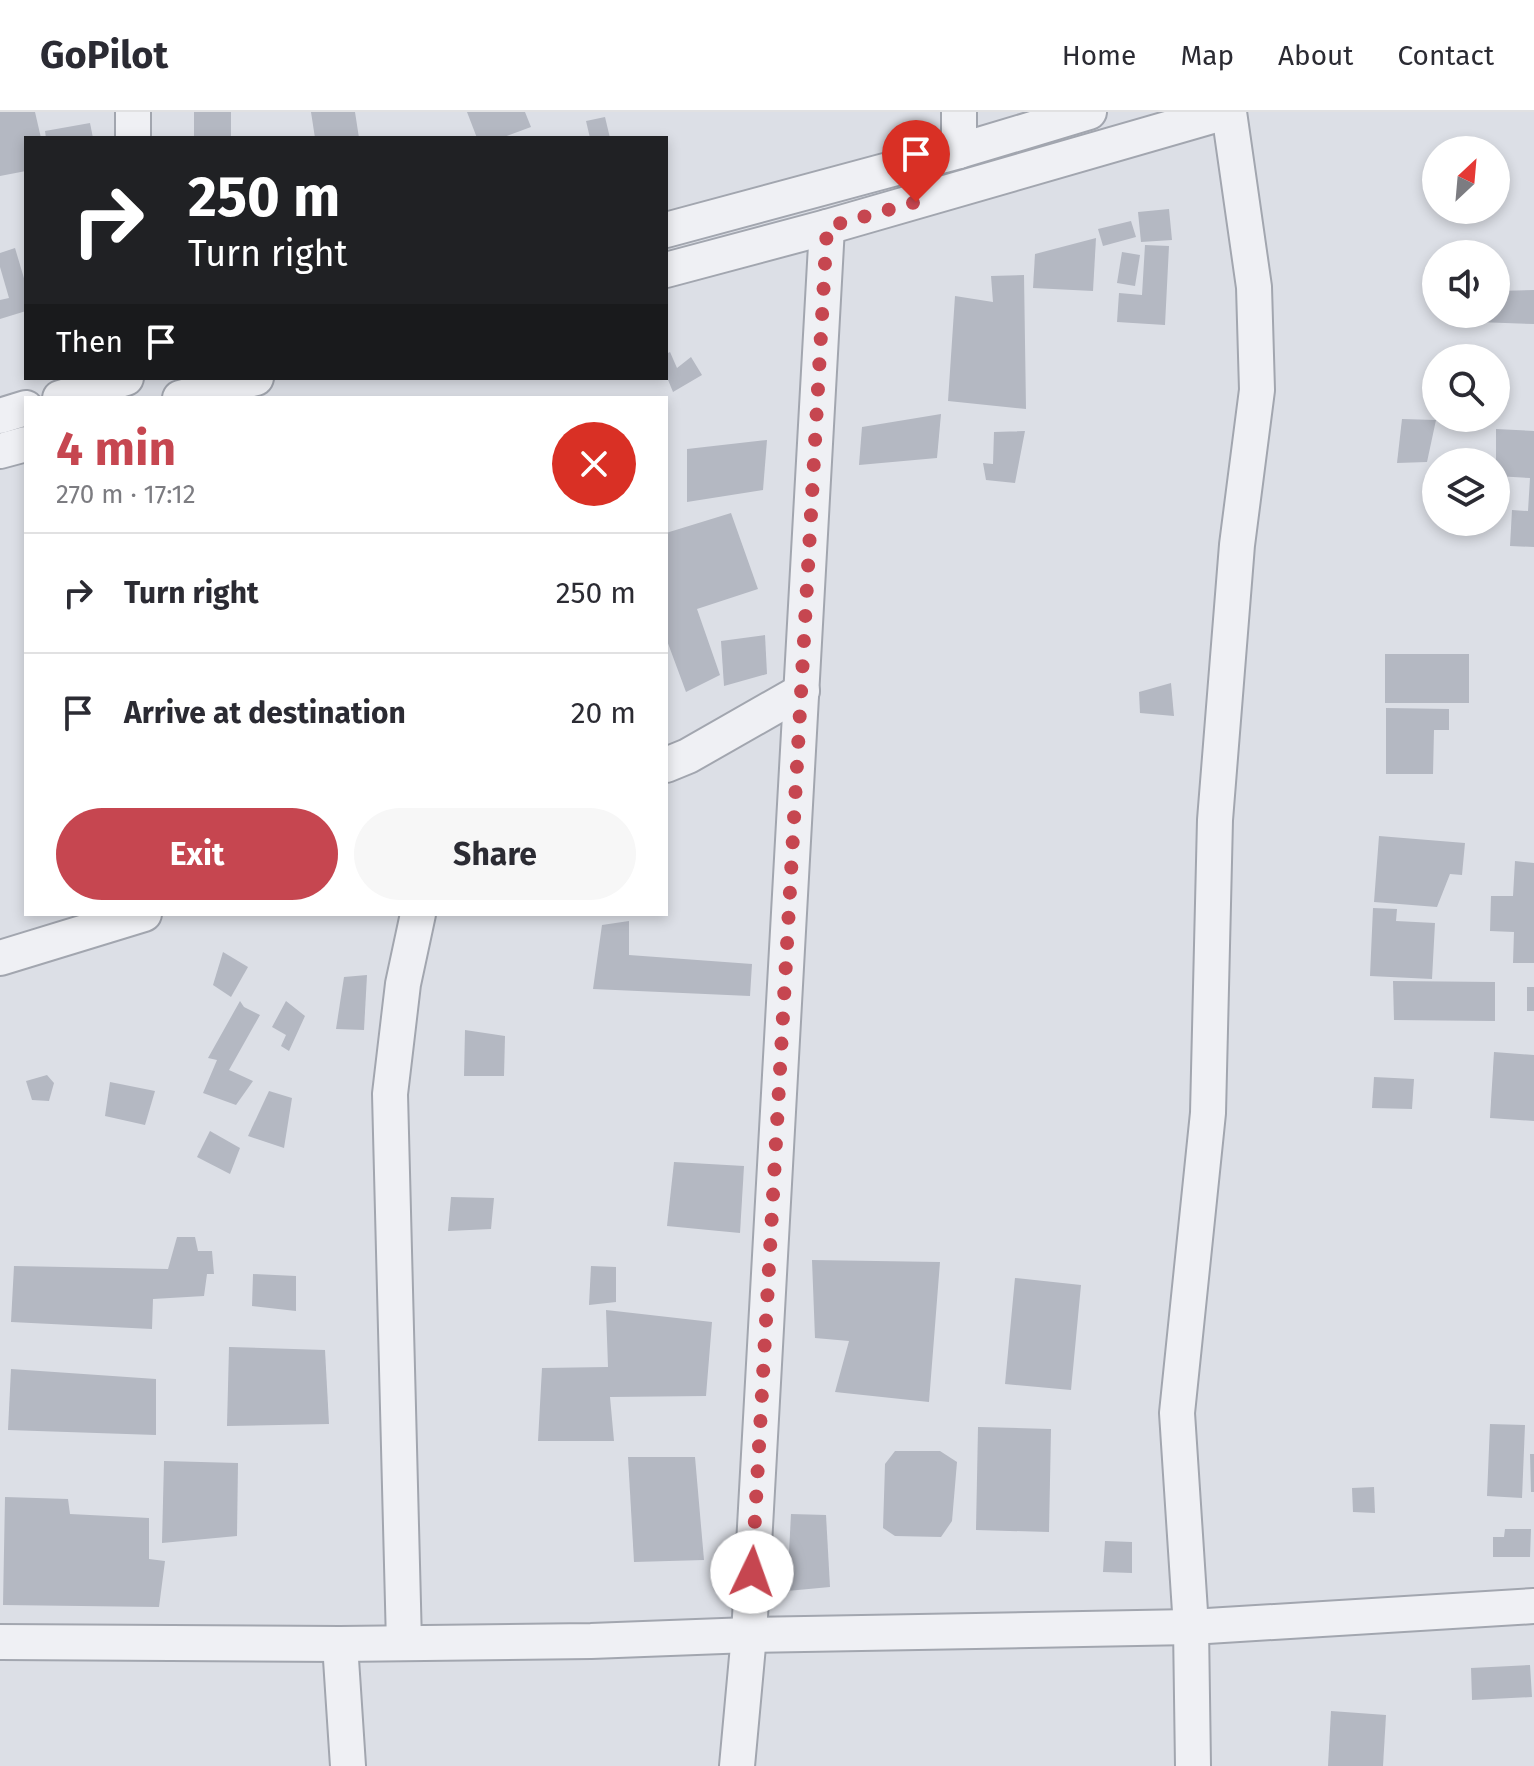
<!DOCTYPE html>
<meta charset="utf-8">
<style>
body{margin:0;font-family:"Fira Sans",sans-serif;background:#f7f7f7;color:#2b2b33;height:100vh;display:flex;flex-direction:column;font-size:30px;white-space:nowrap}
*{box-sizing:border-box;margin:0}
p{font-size:26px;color:#7c7c81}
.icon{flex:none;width:44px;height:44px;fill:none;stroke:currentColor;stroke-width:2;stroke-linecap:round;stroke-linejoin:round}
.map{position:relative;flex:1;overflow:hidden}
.details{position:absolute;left:24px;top:284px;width:644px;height:520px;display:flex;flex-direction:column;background:#fff;border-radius:0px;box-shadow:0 4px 12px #0003}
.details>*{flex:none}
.hud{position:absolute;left:24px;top:24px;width:644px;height:244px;border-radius:0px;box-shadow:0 4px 12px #0003;background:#202124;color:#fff;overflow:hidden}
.needle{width:52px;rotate:26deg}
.buttons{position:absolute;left:1422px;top:24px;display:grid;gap:16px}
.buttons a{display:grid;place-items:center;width:88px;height:88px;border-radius:50%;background:#fff;box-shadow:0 4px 12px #0003;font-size:40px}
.pin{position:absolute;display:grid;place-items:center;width:68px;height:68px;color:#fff;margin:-82px -34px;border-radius:50% 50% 50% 0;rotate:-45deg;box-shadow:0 0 8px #0007}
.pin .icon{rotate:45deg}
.me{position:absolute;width:88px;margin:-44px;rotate:3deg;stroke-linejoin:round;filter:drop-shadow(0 0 6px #0008)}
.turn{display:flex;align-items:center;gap:28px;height:168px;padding:0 32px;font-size:36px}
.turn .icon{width:104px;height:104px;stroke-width:2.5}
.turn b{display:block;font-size:56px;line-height:68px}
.then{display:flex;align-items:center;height:76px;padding:0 32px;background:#0003;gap:16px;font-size:30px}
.round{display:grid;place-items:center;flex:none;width:84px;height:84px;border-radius:42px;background:#f7f7f7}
.head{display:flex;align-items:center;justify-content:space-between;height:136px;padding:0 32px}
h1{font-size:48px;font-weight:700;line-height:60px;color:#c64650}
.button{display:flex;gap:16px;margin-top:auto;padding:16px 32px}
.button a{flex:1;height:92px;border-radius:48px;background:#c64650;color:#fff;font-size:32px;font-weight:700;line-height:92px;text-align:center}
.button a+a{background:#f7f7f7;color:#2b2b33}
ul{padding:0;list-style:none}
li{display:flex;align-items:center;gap:24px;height:120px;padding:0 32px;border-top:2px solid #e1e1e2}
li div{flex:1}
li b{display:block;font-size:30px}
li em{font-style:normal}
header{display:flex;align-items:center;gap:48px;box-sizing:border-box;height:112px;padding:0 40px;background:#fff;border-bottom:2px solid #e1e1e2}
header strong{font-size:38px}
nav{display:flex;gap:44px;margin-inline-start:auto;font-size:28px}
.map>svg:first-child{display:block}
</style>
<header>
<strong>GoPilot</strong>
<nav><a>Home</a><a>Map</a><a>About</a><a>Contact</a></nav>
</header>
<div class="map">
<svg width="1534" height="1654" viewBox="0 0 1534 1654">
<rect width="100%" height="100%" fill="#dcdfe6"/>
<!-- building -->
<g fill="#b4b8c2">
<path d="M 0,0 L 35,0 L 41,26 L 26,26 L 26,59 L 0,64 Z"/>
<rect x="194" y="0" width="37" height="26"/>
<path d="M 311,0 L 355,0 L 359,26 L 315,26 Z"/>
<path d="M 467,0 L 525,0 L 531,15 L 501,26 L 477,26 Z"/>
<path d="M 605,5 L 610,26 L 590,26 L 586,9 Z"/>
<path d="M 90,11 L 93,26 L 46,26 L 45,19 Z"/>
<path d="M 1169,97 L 1172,128 L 1141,130 L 1138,100 Z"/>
<path d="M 1131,109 L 1136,125 L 1103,134 L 1098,117 Z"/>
<path d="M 1096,126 L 1093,179 L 1033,176 L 1035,142 Z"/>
<path d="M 1145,133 L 1169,134 L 1165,213 L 1117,210 L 1119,181 L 1142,183 Z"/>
<path d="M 15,136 L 26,173 L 26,199 L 0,207 L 0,188 L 9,186 L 0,155 L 0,141 Z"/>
<path d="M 1122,140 L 1140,143 L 1135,174 L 1117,171 Z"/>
<path d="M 1024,163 L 1026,297 L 948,289 L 955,184 L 993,190 L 991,164 Z"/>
<path d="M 1534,178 L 1534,212 L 1477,210 L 1478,202 L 1496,202 L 1496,179 Z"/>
<path d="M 670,240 L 677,256 L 691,245 L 702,263 L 673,280 L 666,263 L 666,242 Z"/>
<path d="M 941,302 L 937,346 L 859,353 L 862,315 Z"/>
<path d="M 1402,307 L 1436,308 L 1427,350 L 1397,351 Z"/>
<path d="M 1496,317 L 1534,319 L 1534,435 L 1510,434 L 1512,398 L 1528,399 L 1530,366 L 1496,364 Z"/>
<path d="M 1025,319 L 1015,371 L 986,368 L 983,351 L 993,352 L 994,320 Z"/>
<path d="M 767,328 L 763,378 L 687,390 L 687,337 Z"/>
<path d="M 731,401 L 758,477 L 697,497 L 720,563 L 686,580 L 666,526 L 666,421 Z"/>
<path d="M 765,523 L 767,562 L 724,574 L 721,529 Z"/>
<rect x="1385" y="542" width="84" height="49"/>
<path d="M 1171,571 L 1174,604 L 1140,601 L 1139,580 Z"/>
<path d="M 1386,596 L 1449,597 L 1449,618 L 1434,618 L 1433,662 L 1386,662 Z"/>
<path d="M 1379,724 L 1465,731 L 1462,763 L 1450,762 L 1437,795 L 1374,790 Z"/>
<path d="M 1515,749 L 1534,751 L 1534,851 L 1513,851 L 1514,820 L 1490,819 L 1491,784 L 1513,784 Z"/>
<path d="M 1373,796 L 1397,797 L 1396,809 L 1435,811 L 1432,867 L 1370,864 Z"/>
<path d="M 629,809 L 629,843 L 752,852 L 750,884 L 593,877 L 602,813 Z"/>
<path d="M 223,840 L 248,855 L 231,885 L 213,873 Z"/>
<path d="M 367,863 L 364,918 L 336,917 L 344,865 Z"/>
<path d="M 1393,869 L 1495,870 L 1495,909 L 1394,908 Z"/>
<rect x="1527" y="875" width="7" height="24"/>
<path d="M 240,889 L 244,895 L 260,903 L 229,958 L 253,969 L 236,993 L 203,981 L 217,948 L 208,946 Z"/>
<path d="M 286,889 L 305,904 L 289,939 L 281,934 L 286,923 L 272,915 Z"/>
<path d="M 465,918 L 505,924 L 504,964 L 464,964 Z"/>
<path d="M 1494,940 L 1534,943 L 1534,1009 L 1490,1006 Z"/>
<path d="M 47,963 L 54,971 L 49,989 L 32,988 L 26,969 Z"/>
<path d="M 1374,965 L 1414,967 L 1412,997 L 1372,996 Z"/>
<path d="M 110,970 L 155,979 L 145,1013 L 105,1004 Z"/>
<path d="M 269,979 L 292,986 L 284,1036 L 248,1024 Z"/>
<path d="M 210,1019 L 240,1036 L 230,1062 L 197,1045 Z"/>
<path d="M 674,1050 L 744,1054 L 740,1121 L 667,1114 Z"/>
<path d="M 451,1085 L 494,1086 L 491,1117 L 448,1119 Z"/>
<path d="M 177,1125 L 195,1125 L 198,1139 L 212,1139 L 214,1162 L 207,1162 L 204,1184 L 153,1187 L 152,1217 L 11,1210 L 14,1154 L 168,1157 Z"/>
<path d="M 812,1148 L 940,1150 L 929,1290 L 835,1280 L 849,1229 L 815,1226 Z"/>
<path d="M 591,1154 L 616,1155 L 616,1190 L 589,1193 Z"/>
<path d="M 253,1162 L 296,1164 L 296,1199 L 252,1194 Z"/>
<path d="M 1015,1166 L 1081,1173 L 1071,1278 L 1005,1272 Z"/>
<path d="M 606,1198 L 712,1210 L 706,1284 L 610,1285 L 614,1329 L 538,1329 L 542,1256 L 608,1255 Z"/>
<path d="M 229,1235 L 325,1238 L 329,1312 L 227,1314 Z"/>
<path d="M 11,1257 L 156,1267 L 156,1323 L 8,1318 Z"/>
<path d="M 1490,1312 L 1525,1313 L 1522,1386 L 1487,1384 Z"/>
<path d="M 978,1315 L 1051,1317 L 1049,1420 L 976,1418 Z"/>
<path d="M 895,1339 L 940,1339 L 957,1350 L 952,1409 L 941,1425 L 895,1424 L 883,1416 L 885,1352 Z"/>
<path d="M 1530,1342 L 1534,1342 L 1534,1380 L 1531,1380 Z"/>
<path d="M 628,1345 L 695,1345 L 704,1448 L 634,1450 Z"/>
<path d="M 164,1349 L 238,1351 L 237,1424 L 162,1431 Z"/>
<path d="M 1374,1375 L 1375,1401 L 1353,1400 L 1352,1376 Z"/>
<path d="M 5,1385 L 68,1387 L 70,1402 L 149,1406 L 149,1447 L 165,1449 L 159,1495 L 3,1493 Z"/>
<path d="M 791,1402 L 826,1403 L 830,1475 L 787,1479 Z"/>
<path d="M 1505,1417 L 1531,1417 L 1530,1445 L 1493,1445 L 1493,1425 L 1504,1425 Z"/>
<path d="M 1105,1429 L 1132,1430 L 1132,1461 L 1103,1460 Z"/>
<path d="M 1530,1553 L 1532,1585 L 1472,1588 L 1471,1556 Z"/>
<path d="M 1331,1599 L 1386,1603 L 1383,1654 L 1328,1654 Z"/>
</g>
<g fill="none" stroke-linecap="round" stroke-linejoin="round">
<!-- minor casing -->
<g stroke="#a2a6af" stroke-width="38">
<g id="minor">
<path d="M 959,0 L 959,39"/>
<path d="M 133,26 L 133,0"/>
<path d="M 666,118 L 959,39 L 1089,0"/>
<path d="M 666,158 L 827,115 L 1226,0"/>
<path d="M 60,286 L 126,266"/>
<path d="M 180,286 L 256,266"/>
<path d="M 0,304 L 26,296"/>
<path d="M 0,339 L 26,332"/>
<path d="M 666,653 L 688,644 L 802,579"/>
<path d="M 0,846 L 144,802"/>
<path d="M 0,1530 L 340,1532 L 591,1529 L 749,1523 L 1191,1515 L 1534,1494"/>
<path d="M 404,1531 L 390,982 L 403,872 L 418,802"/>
<path d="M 340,1532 L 348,1654"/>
<path d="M 737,1654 L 749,1523 L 827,115"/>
<path d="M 1193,1654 L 1191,1515 L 1177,1301 L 1208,1001 L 1215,708 L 1237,433 L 1257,278 L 1254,175 L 1229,0"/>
</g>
</g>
<!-- minor -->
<use href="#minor" stroke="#eff0f4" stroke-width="34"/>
</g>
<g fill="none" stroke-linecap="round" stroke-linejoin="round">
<!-- route -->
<path stroke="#c64650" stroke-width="14" stroke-dasharray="0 25.2" d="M 752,1460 L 827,115 L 916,90"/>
</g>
</svg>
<div class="buttons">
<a><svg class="needle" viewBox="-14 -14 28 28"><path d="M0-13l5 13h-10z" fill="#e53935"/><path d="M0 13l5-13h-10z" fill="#7c7c81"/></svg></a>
<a><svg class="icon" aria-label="sound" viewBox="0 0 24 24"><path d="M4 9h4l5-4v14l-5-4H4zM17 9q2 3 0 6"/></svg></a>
<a><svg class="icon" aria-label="search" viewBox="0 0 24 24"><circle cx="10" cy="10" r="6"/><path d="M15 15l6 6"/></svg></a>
<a><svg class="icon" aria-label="layers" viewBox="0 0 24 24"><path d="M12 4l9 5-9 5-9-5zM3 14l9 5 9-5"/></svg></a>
</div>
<div class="pin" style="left:916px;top:90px;background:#d93025"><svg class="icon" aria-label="arrive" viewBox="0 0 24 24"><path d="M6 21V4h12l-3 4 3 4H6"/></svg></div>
<svg class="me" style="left:752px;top:1460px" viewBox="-20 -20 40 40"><circle r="19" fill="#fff"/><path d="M0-13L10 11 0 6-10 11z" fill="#c64650"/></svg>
<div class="hud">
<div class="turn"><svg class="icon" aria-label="right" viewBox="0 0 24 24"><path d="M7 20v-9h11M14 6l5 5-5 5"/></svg><div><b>250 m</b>Turn right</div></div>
<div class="then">Then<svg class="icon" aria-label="arrive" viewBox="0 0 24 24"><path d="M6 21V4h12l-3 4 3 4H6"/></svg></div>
</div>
<section class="details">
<div class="head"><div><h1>4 min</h1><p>270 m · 17:12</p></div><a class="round" style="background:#d93025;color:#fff"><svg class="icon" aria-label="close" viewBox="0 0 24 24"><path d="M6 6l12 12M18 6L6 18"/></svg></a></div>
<ul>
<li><svg class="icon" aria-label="right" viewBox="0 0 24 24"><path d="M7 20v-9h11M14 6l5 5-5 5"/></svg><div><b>Turn right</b></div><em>250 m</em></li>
<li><svg class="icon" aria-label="arrive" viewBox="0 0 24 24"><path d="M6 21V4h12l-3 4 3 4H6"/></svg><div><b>Arrive at destination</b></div><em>20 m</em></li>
</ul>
<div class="button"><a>Exit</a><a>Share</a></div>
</section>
</div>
